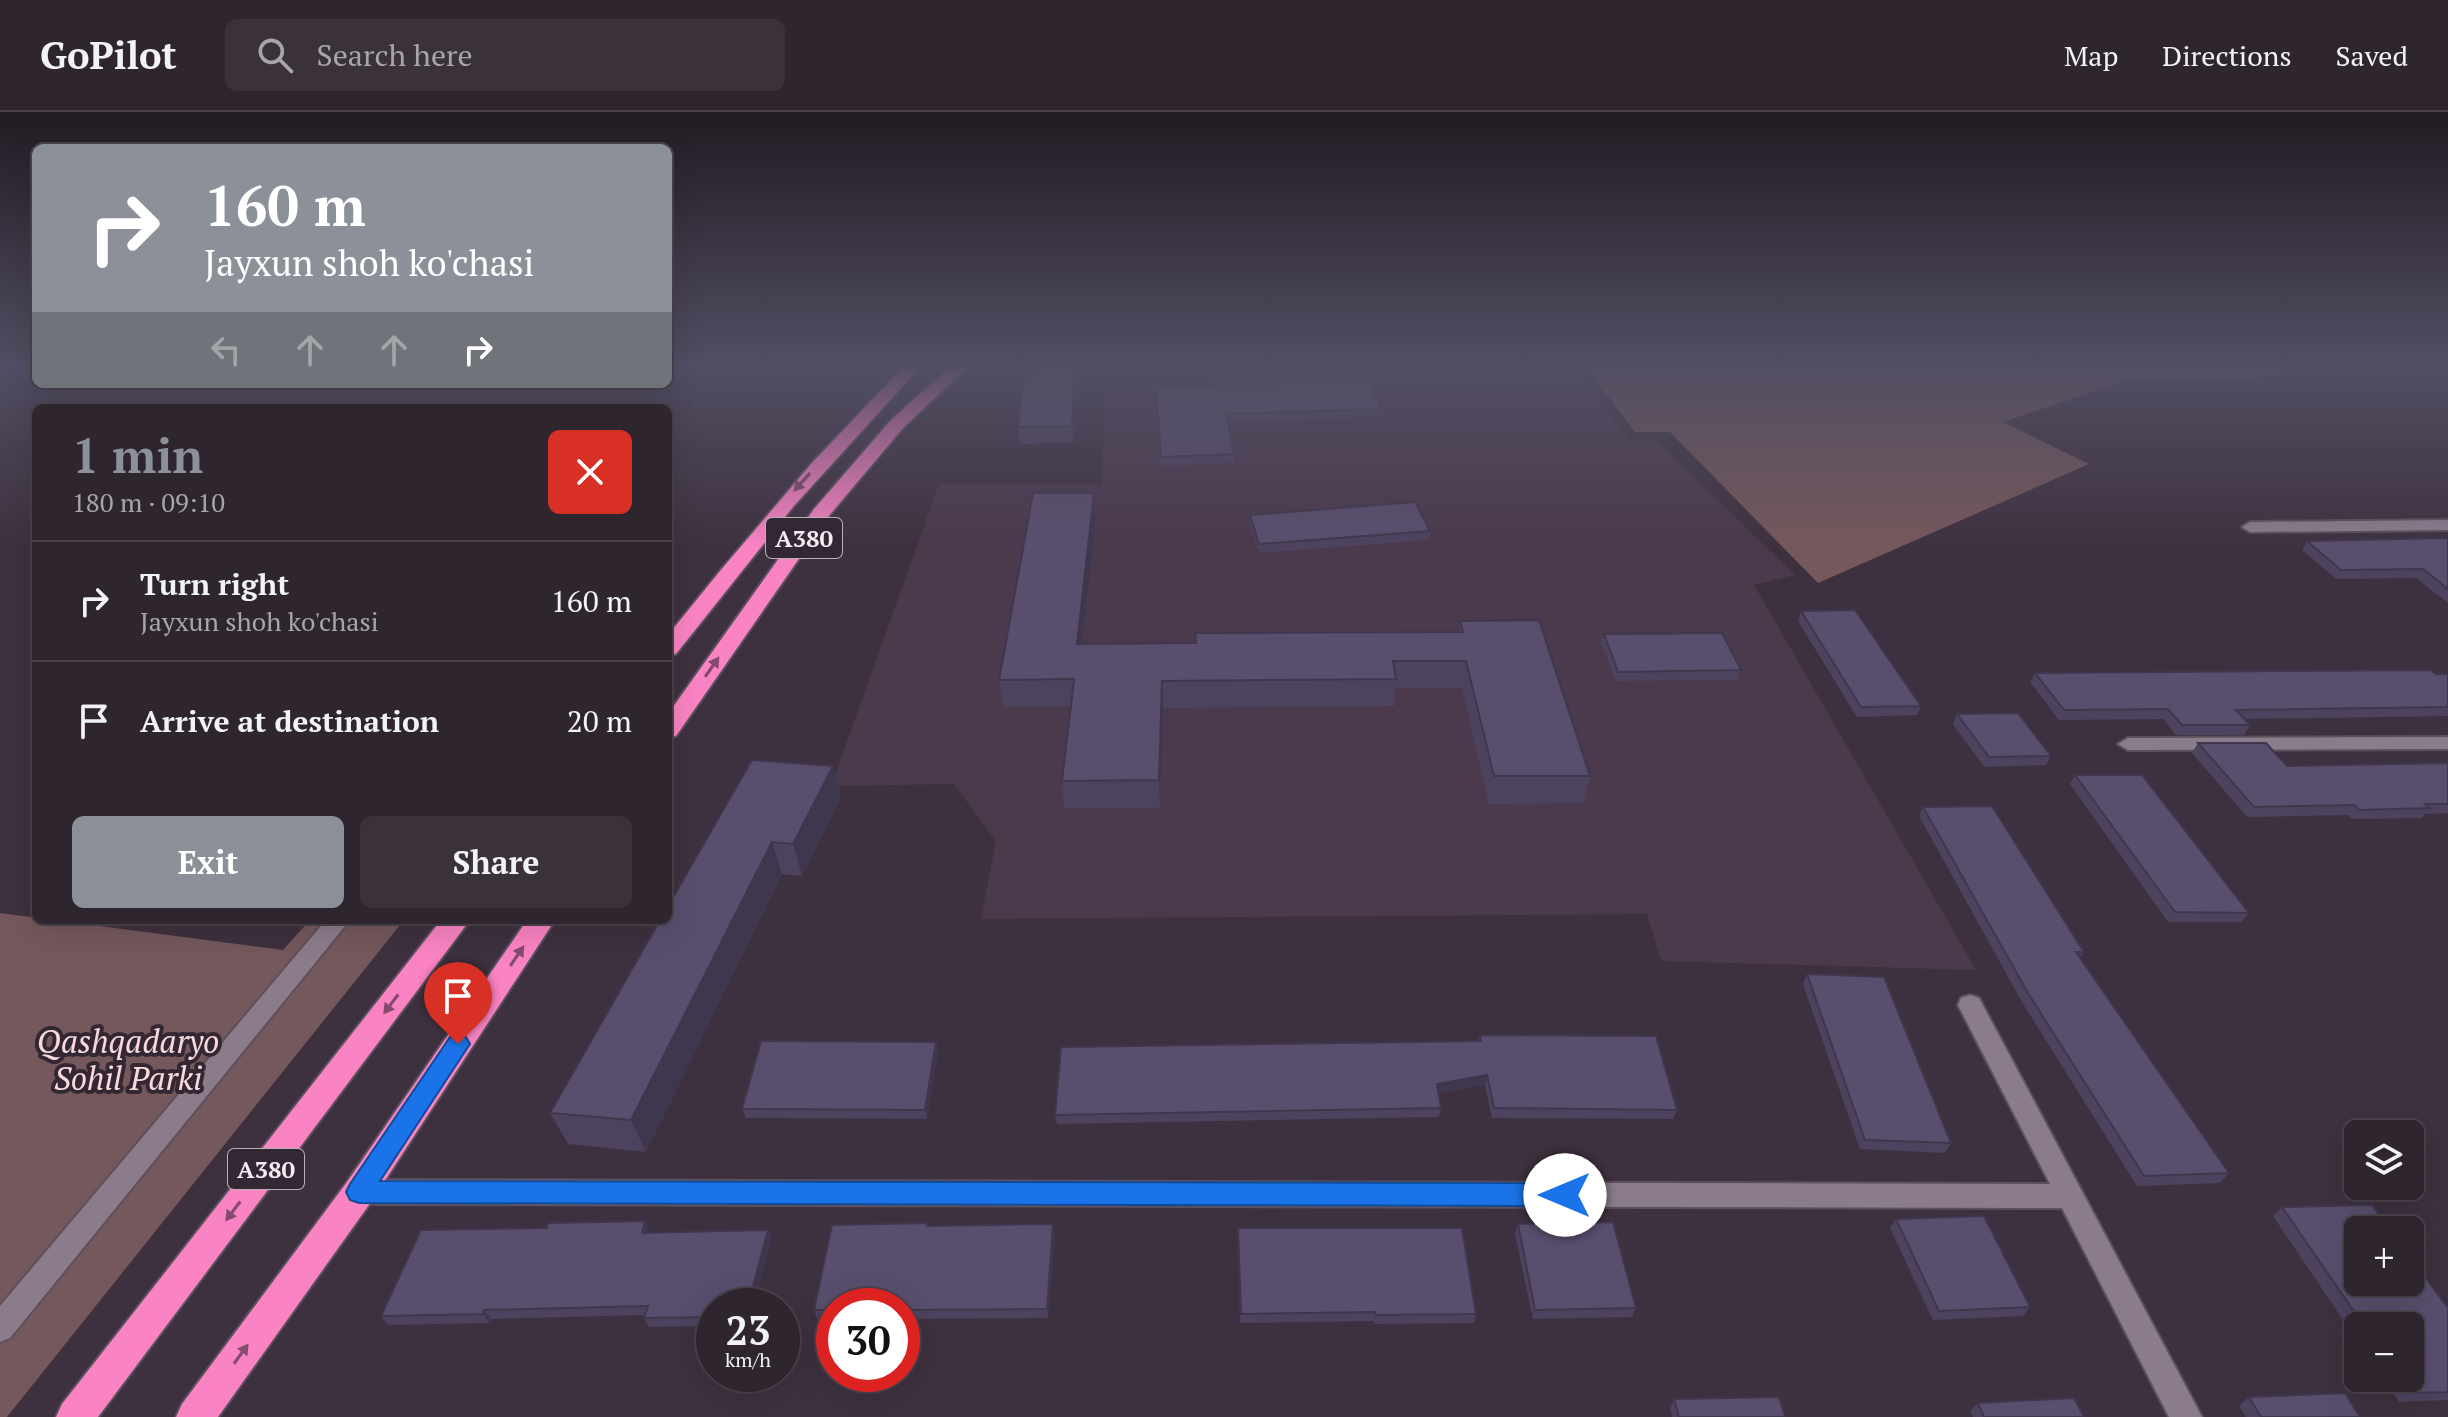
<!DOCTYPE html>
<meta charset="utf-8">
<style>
body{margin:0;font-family:"PT Serif",serif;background:#3a313b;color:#f1f3f6;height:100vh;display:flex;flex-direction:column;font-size:30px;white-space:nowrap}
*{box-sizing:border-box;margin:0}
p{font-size:26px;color:#a7a5aa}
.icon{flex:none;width:44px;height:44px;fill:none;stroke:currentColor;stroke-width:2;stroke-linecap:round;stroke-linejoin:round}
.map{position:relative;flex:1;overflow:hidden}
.sheet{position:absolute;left:32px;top:292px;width:640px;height:520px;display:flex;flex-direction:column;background:#2e252f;border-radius:12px;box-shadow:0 8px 32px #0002,0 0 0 2px #49424b}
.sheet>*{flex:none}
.guide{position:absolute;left:32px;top:32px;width:640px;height:244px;border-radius:12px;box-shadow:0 8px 32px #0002,0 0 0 2px #49424b;background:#8c9099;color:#fff;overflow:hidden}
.controls{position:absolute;left:2344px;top:1008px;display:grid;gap:16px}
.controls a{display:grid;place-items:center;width:80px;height:80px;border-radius:12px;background:#2e252f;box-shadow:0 8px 32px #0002,0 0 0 2px #49424b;font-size:40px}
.speed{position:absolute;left:696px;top:1176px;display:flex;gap:16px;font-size:40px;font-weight:700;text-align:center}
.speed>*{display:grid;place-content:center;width:104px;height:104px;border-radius:50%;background:#2e252f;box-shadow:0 8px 32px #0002,0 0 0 2px #49424b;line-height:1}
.speed small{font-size:20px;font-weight:400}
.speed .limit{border:12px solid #d22;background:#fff;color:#111}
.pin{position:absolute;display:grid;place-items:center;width:68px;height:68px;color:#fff;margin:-82px -34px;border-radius:50% 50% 50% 0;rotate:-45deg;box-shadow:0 0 8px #0007}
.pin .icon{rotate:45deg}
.me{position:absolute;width:88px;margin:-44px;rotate:270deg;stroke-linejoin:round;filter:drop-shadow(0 0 6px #0008)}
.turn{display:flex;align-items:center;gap:28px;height:168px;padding:0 40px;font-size:36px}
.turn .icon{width:104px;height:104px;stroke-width:2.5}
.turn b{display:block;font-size:56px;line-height:68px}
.lanes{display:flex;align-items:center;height:76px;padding:0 40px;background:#0003;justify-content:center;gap:40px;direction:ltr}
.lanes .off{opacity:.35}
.round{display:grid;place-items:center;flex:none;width:84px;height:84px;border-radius:12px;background:#3a313b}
.overview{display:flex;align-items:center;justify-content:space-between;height:136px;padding:0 40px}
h1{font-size:48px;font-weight:600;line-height:60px;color:#8c9099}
.primary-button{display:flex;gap:16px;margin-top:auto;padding:16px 40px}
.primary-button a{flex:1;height:92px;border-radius:12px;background:#8c9099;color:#fff;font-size:32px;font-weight:600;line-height:92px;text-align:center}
.primary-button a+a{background:#3a313b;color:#f1f3f6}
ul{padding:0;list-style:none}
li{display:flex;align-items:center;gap:24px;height:120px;padding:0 40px;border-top:2px solid #49424b}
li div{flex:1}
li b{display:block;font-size:30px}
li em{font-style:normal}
header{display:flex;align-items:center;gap:48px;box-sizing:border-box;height:112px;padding:0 40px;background:#2e252f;border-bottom:2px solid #49424b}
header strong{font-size:38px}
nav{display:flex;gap:44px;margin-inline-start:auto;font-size:28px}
.search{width:560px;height:72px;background:#3a313b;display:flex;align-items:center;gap:20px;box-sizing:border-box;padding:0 28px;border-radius:12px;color:#a7a5aa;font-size:30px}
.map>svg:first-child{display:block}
</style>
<header>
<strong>GoPilot</strong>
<div class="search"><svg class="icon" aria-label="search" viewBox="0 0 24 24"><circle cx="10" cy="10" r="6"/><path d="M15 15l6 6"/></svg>Search here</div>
<nav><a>Map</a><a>Directions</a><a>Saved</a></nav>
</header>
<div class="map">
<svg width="2448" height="1305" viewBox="0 0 2448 1305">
<rect width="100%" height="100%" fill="#3e313f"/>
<!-- built -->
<path fill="#4b394c" d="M 1575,258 L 1630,329 L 1654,327 L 1795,463 L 1754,473 L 1976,858 L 1661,849 L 1647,802 L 981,807 L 996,729 L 954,672 L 831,674 L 939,372 L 1102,372 L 1105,271 Z"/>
<!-- green -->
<g fill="#75585b">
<path d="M 1584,253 L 2277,253 L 2279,264 L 2174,270 L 2134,266 L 2003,310 L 2089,352 L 1818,471 L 1670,320 L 1635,320 Z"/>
<path d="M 0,801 L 283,838 L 310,808 L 404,808 L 7,1305 L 0,1305 Z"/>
</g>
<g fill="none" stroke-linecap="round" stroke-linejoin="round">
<!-- minor casing -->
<g stroke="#5b505b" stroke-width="4">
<g id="minor">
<path d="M 2448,408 L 2448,418 L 2250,420 L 2242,415 L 2250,410 Z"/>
<path d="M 2448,625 L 2448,637 L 2128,638 L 2118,632 L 2128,626 Z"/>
<path d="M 326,808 L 350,808 L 10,1226 L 0,1230 L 0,1194 Z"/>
<path d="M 1970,883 L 1979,886 L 2202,1305 L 2169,1305 L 2062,1096 L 359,1092 L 349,1089 L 345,1080 L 349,1071 L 359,1068 L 2050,1072 L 1958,893 L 1961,886 Z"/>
</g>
</g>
<!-- highway casing -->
<g stroke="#5b505b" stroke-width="4">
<g id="highway">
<path d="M 905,253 L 922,253 L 793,395 L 676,542 L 668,543 L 668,523 L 720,459 L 811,352 Z"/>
<path d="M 952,253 L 970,253 L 903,316 L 828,405 L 676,624 L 668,626 L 668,602 L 814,397 L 891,308 Z"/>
<path d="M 441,808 L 470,808 L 98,1305 L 56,1305 L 62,1292 Z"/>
<path d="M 527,808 L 555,808 L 371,1090 L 218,1305 L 176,1305 L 182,1292 L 347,1070 Z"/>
</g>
</g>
<!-- minor -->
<use href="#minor" fill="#8b7c8c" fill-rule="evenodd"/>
<!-- highway -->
<use href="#highway" fill="#fa83c3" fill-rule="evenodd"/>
</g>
<!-- wall -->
<g fill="#4d435f">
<path d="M 1077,253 L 1074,330 L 1020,332 L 1018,315 L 1040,257 Z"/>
<path d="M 1089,253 L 1126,253 L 1118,259 Z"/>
<path d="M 1347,253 L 1366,253 L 1365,263 Z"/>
<path d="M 1156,275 L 1380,297 L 1379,305 L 1229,310 L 1234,342 L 1234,351 L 1161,354 Z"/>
<path d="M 1094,381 L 1096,406 L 1082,531 L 1195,531 L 1459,520 L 1460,509 L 1590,664 L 1584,691 L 1489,692 L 1462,576 L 1396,576 L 1394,594 L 1163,596 L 1160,696 L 1064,696 L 1062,669 L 1070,594 L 1003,595 L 999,568 Z"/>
<path d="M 1250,403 L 1430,419 L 1429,428 L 1259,441 L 1250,411 Z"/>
<path d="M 2448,426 L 2448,491 L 2416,466 L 2336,467 L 2302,438 L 2307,429 Z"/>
<path d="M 1801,499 L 1921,594 L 1917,603 L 1857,605 L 1798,509 Z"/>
<path d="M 1604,522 L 1741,558 L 1738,568 L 1616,569 L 1601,531 Z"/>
<path d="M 2035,561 L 2448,562 L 2448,604 L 2244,607 L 2250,613 L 2244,623 L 2176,623 L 2163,607 L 2059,608 L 2030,570 Z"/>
<path d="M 1957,602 L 2051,644 L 2046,653 L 1984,655 L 1953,612 Z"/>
<path d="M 2198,631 L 2287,654 L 2448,651 L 2448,701 L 2425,702 L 2422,706 L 2352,707 L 2348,703 L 2247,705 L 2192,641 Z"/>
<path d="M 833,654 L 841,686 L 802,764 L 782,762 L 646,1040 L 568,1032 L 550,1001 Z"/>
<path d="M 2075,663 L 2249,801 L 2242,810 L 2168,810 L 2070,672 Z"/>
<path d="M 1923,695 L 2084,840 L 2080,845 L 2229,1061 L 2220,1071 L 2137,1074 L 2022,890 L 1919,704 Z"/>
<path d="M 1807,862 L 1951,1031 L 1945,1041 L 1860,1037 L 1803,872 Z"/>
<path d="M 1480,923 L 1677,998 L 1673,1007 L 1492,1006 L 1485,973 L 1439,981 L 1441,996 L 1439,1005 L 1057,1012 L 1055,1003 L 1478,929 Z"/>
<path d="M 936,930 L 938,940 L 927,1007 L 746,1006 L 742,997 Z"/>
<path d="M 2282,1095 L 2448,1196 L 2448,1288 L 2399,1290 L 2383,1266 L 2410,1266 L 2410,1214 L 2358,1214 L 2358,1230 L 2273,1104 Z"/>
<path d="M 1896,1107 L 2030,1195 L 2023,1204 L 1933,1208 L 1890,1116 Z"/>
<path d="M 928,1111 L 928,1114 L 1055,1121 L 1048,1206 L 902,1207 L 902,1194 L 834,1194 L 834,1207 L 817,1207 L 814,1198 Z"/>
<path d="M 1518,1112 L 1636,1196 L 1632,1205 L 1533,1207 L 1515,1122 Z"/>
<path d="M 1238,1116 L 1476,1202 L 1474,1211 L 1375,1212 L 1374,1209 L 1240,1211 Z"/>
<path d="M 768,1118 L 772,1127 L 714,1194 L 714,1214 L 649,1215 L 644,1206 L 645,1203 L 491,1207 L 489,1211 L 388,1213 L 381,1204 L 650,1119 L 650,1121 Z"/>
<path d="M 2249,1285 L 2360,1305 L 2246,1305 L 2239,1294 Z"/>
<path d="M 1674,1287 L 1785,1305 L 1672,1305 L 1670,1296 Z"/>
<path d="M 1978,1291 L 2084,1305 L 1973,1305 L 1970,1299 Z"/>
</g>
<!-- shaded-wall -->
<g fill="#3f374d">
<path d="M 1075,253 L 1077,253 L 1074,330 L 1072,314 Z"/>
<path d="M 1118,253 L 1126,253 L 1118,259 Z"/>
<path d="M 1094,381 L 1096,406 L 1079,558 L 1077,532 Z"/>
<path d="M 1162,569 L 1163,596 L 1160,696 L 1159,668 Z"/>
<path d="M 833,654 L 841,686 L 802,764 L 793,732 Z"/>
<path d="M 772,730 L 782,762 L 646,1040 L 631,1008 Z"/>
<path d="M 936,930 L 938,940 L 927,1007 L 925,998 Z"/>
<path d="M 1487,963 L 1485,973 L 1435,982 L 1437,972 Z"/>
<path d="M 645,1109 L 650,1119 L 647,1130 L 642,1121 Z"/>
<path d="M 1053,1112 L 1055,1121 L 1048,1206 L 1047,1197 Z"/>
<path d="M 768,1118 L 772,1127 L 754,1194 L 748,1194 Z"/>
<path d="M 484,1198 L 491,1207 L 489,1211 L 483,1202 Z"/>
</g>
<!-- building -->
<g fill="#5a4e6e" stroke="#3f374d" stroke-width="2">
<path d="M 1046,253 L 1075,253 L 1072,314 L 1018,315 L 1025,258 L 1040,257 Z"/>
<path d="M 1370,268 L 1380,297 L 1227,302 L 1234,342 L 1161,345 L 1156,275 Z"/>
<path d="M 1033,381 L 1094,381 L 1077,532 L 1196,531 L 1195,521 L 1463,520 L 1460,509 L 1539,508 L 1590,664 L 1494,664 L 1466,549 L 1393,549 L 1396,567 L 1162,569 L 1159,668 L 1062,669 L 1074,567 L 999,568 Z"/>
<path d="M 1415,390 L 1430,419 L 1259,432 L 1250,403 Z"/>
<path d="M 2448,426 L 2448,477 L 2423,457 L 2341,458 L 2307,429 Z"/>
<path d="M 1855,498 L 1921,594 L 1861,595 L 1801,499 Z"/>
<path d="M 1722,521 L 1741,558 L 1618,560 L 1604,522 Z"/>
<path d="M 2430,558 L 2436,562 L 2448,562 L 2448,595 L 2236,598 L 2250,613 L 2182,613 L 2168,597 L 2064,598 L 2035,561 Z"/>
<path d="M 2018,601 L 2051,644 L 1989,645 L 1957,602 Z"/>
<path d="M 2198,631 L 2266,631 L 2287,654 L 2448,651 L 2448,692 L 2425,692 L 2430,696 L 2359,698 L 2355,693 L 2254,695 Z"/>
<path d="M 752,648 L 833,654 L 793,732 L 772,730 L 631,1008 L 550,1001 L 660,808 L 668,808 L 668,794 Z"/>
<path d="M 2075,663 L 2142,663 L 2249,801 L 2175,800 Z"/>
<path d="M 1992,694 L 2084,840 L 2076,840 L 2229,1061 L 2144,1064 L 2028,881 L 1923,695 Z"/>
<path d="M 1807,862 L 1884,865 L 1951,1031 L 1865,1028 Z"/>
<path d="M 1480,923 L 1656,924 L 1677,998 L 1494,996 L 1487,963 L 1437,972 L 1441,996 L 1055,1003 L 1061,935 L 1481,929 Z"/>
<path d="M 761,929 L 936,930 L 925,998 L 742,997 Z"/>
<path d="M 2372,1093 L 2390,1118 L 2358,1118 L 2358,1170 L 2410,1170 L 2410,1145 L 2448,1196 L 2448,1280 L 2410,1281 L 2399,1266 L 2410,1266 L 2410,1214 L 2364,1214 L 2282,1095 Z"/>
<path d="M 1984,1104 L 2030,1195 L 1939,1199 L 1896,1107 Z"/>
<path d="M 645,1109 L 642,1121 L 768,1118 L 748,1194 L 714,1194 L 714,1205 L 644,1206 L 648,1194 L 484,1198 L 483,1202 L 381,1204 L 421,1118 L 547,1116 L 548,1111 Z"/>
<path d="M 1613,1110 L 1636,1196 L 1535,1198 L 1518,1112 Z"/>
<path d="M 928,1111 L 927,1114 L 1053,1112 L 1047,1197 L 902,1198 L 902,1194 L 834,1194 L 834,1198 L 814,1198 L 832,1113 Z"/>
<path d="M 1238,1116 L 1462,1116 L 1476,1202 L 1376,1203 L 1375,1200 L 1241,1202 Z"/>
<path d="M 2345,1281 L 2360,1305 L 2261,1305 L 2249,1285 Z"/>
<path d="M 1779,1285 L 1785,1305 L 1679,1305 L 1674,1287 Z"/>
<path d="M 2074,1286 L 2084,1305 L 1984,1305 L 1978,1291 Z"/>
</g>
<!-- one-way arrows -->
<defs><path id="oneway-solid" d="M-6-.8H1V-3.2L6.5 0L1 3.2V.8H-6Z" transform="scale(2)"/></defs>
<g fill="#834c6d">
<use href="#oneway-solid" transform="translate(802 370) rotate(132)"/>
<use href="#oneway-solid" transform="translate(712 555) rotate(-55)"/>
<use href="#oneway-solid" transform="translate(517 844) rotate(-56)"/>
<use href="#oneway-solid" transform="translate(391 892) rotate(127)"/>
<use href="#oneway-solid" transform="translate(233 1099) rotate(127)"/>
<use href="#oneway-solid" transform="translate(241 1242) rotate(-54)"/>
</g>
<!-- sky -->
<linearGradient id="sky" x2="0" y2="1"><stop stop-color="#221b23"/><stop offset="0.58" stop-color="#524e63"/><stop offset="1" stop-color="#524e63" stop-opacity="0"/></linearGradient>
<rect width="2448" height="436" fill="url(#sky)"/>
<!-- route -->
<path fill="#1a73e8" stroke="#114b97" stroke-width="2" d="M 458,922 L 466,925 L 470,932 L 466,938 L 380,1069 L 1565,1071 L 1574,1075 L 1577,1083 L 1574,1090 L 1565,1094 L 359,1091 L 350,1088 L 346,1080 L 350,1072 L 450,925 Z"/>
<g text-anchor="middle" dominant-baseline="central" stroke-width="8" stroke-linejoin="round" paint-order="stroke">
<!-- shield labels -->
<g fill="#342734" stroke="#bab0ba" stroke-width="2">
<rect x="766" y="406" width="76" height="40" rx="6"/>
<rect x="228" y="1037" width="76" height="40" rx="6"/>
</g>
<g font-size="24" font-weight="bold" fill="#f4ebf4">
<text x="804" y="426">A380</text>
<text x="266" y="1057">A380</text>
</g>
<!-- near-park labels -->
<g font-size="32" font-style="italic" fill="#f8dadd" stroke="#342734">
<text x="128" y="929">Qashqadaryo<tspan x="128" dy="37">Sohil Parki</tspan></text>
</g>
</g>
</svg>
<div class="controls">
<a><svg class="icon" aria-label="layers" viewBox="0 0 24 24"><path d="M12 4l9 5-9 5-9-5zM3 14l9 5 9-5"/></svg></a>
<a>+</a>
<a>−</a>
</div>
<div class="speed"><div>23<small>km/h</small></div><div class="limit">30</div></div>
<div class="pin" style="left:458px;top:932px;background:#d93025"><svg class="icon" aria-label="arrive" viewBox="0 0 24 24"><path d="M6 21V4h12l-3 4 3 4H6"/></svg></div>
<svg class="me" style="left:1565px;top:1083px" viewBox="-20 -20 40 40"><circle r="19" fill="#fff"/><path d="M0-13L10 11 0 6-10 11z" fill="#1a73e8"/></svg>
<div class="guide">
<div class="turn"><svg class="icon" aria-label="right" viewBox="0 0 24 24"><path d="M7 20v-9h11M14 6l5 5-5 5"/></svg><div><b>160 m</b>Jayxun shoh ko'chasi</div></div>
<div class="lanes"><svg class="icon off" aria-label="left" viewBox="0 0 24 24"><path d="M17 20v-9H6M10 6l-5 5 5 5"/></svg><svg class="icon off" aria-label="ahead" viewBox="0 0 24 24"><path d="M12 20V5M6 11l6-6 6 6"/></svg><svg class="icon off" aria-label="ahead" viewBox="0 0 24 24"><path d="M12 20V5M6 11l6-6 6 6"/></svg><svg class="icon" aria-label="right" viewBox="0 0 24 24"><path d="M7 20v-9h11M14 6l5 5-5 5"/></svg></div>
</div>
<section class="sheet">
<div class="overview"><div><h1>1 min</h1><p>180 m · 09:10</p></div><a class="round" style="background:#d93025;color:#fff"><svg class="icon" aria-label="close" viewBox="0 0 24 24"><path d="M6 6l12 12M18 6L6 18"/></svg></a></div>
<ul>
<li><svg class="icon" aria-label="right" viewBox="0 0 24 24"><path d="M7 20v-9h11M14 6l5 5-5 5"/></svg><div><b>Turn right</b><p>Jayxun shoh ko'chasi</p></div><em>160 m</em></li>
<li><svg class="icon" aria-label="arrive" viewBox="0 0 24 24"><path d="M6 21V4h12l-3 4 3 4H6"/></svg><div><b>Arrive at destination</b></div><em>20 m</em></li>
</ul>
<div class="primary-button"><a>Exit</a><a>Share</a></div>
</section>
</div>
